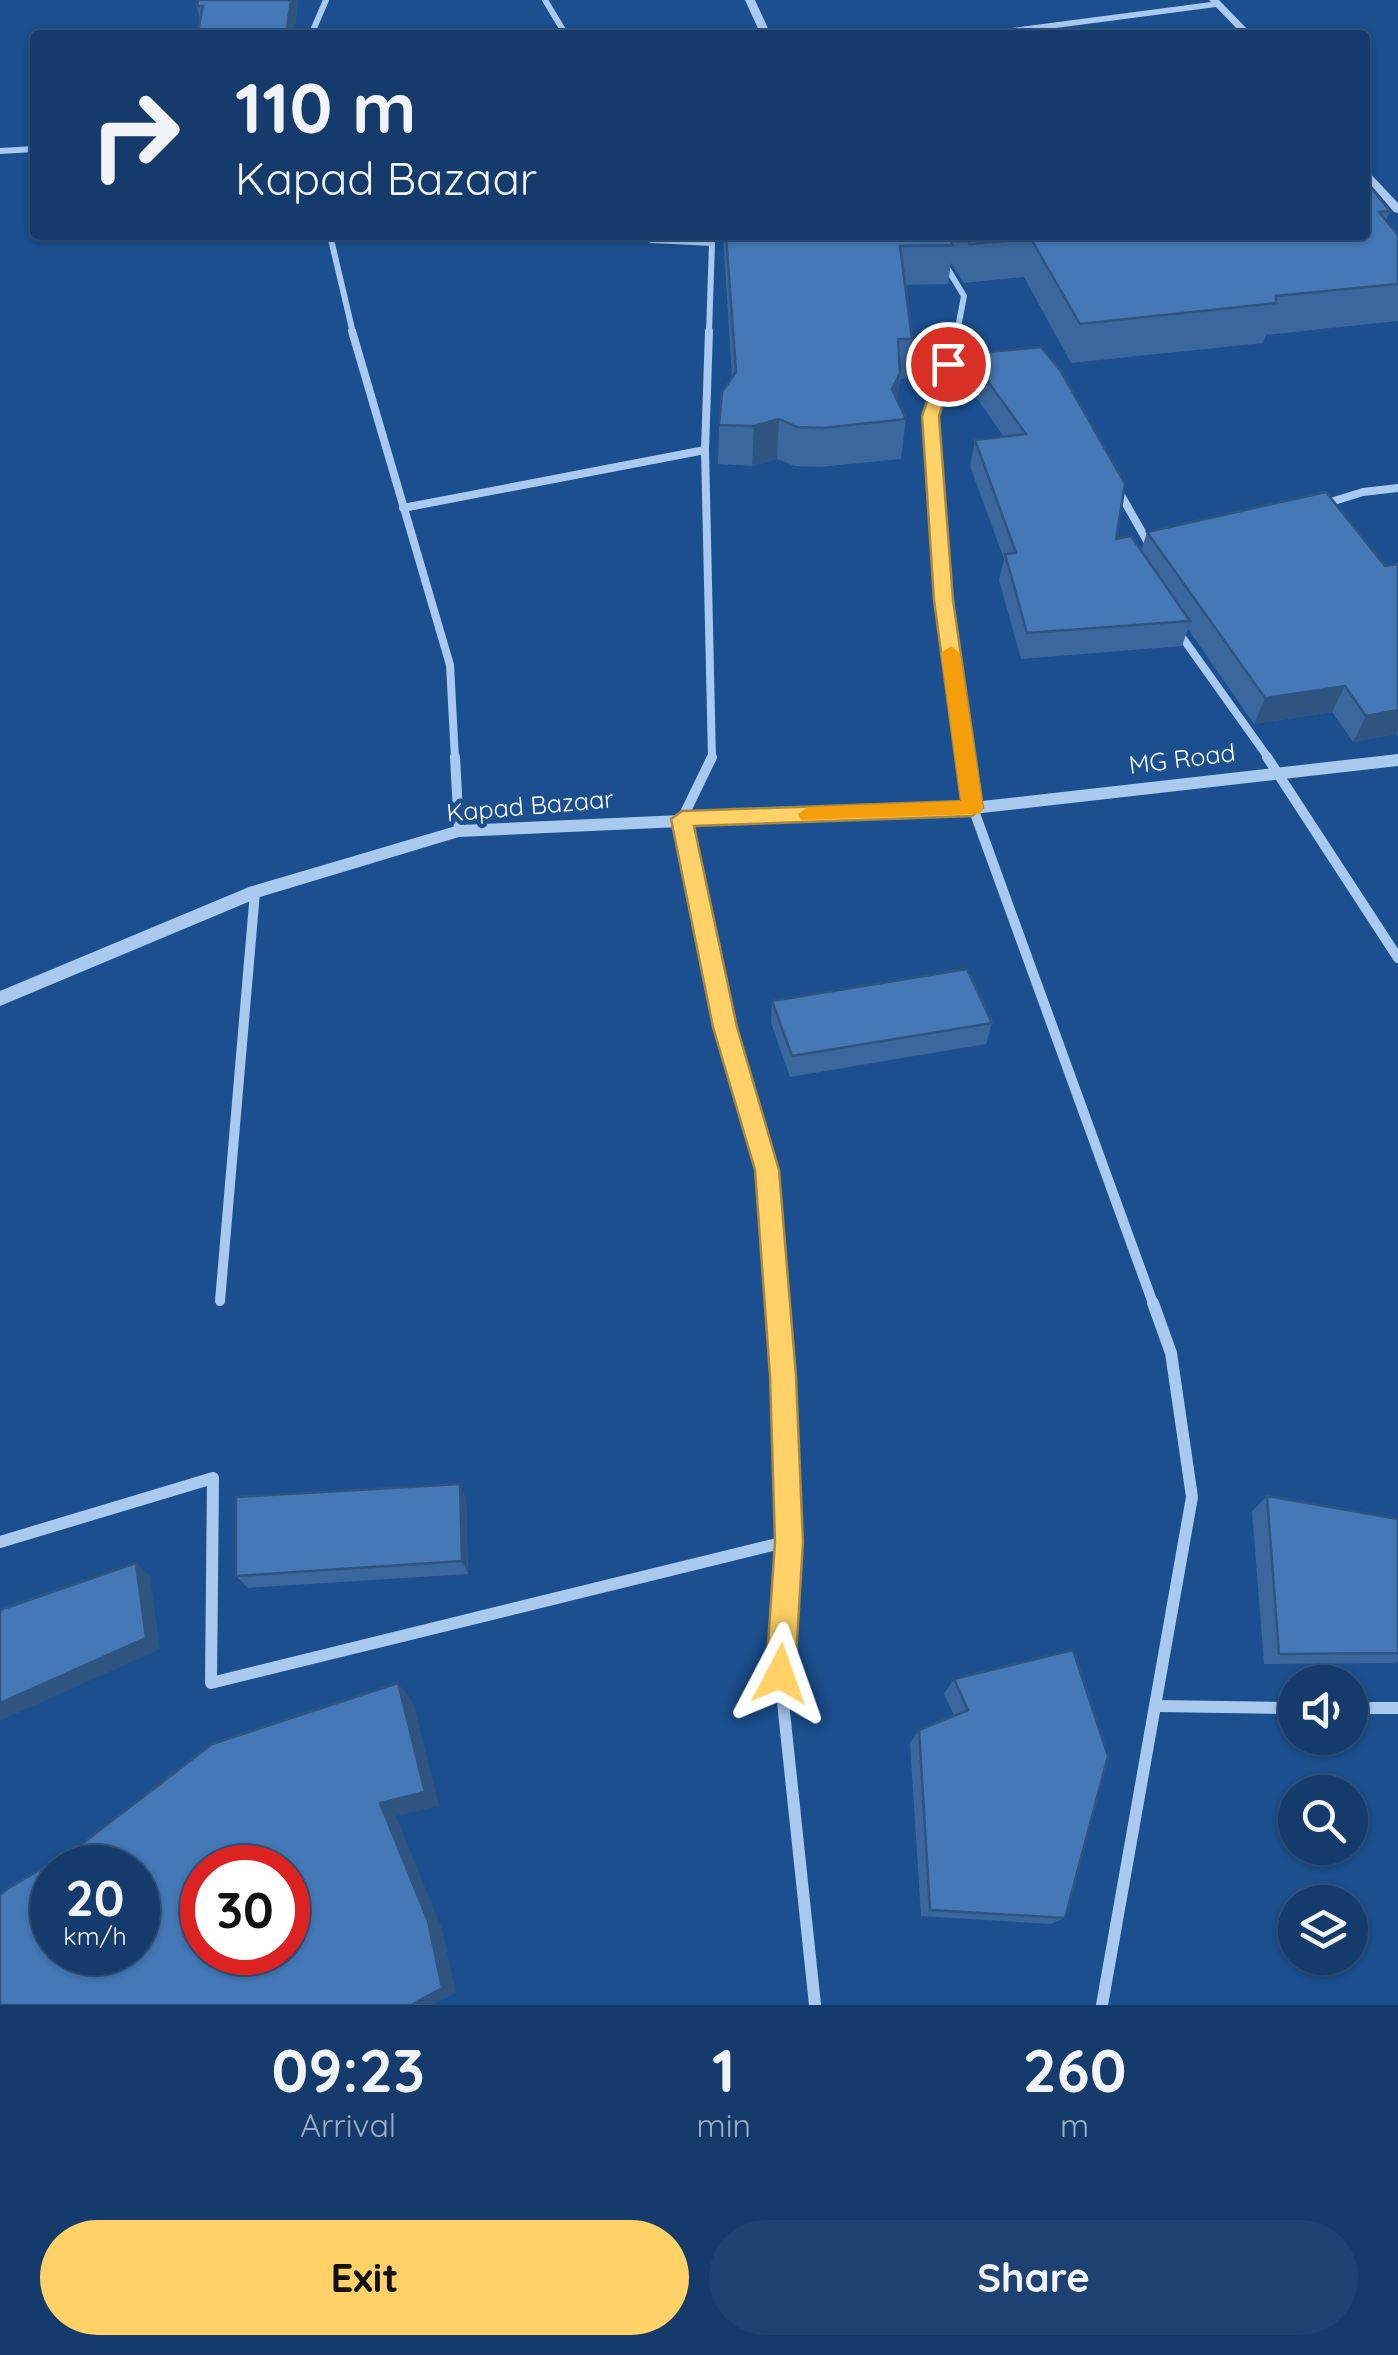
<!DOCTYPE html>
<style>
body{margin:0;font-family:Quicksand,sans-serif;background:#1d4271;color:#f1f3f6;height:100vh;display:flex;flex-direction:column;font-size:38px;white-space:nowrap}
*{box-sizing:border-box;margin:0}
p{font-size:32px;color:#9dadc1}
.icon{flex:none;width:55px;height:55px;fill:none;stroke:currentColor;stroke-width:2;stroke-linecap:round;stroke-linejoin:round}
.map{position:relative;height:2005px;overflow:hidden}
.drawer{display:flex;flex-direction:column;background:#143b6b;flex:1}
.drawer>*{flex:none}
.guide{position:absolute;left:30px;top:30px;width:1340px;height:210px;border-radius:10px;box-shadow:0 2px 8px #0004,0 0 0 2px #33557e;background:#143b6b;color:#f1f3f6;overflow:hidden}
.fabs{position:absolute;left:1278px;top:1665px;display:grid;gap:20px}
.fabs a{display:grid;place-items:center;width:90px;height:90px;border-radius:50%;background:#143b6b;box-shadow:0 2px 8px #0004,0 0 0 2px #33557e;font-size:50px}
.speed{position:absolute;left:30px;top:1845px;display:flex;gap:20px;font-size:50px;font-weight:700;text-align:center}
.speed>*{display:grid;place-content:center;width:130px;height:130px;border-radius:50%;background:#143b6b;box-shadow:0 2px 8px #0004,0 0 0 2px #33557e;line-height:1}
.speed small{font-size:25px;font-weight:400}
.speed .limit{border:15px solid #d22;background:#fff;color:#111}
.pin{position:absolute;display:grid;place-items:center;width:85px;height:85px;color:#fff;margin:-42px;border:5px solid #fff;border-radius:50%;box-shadow:0 2px 10px #0007}
.me{position:absolute;width:110px;margin:-55px;rotate:4deg;stroke-linejoin:round;filter:drop-shadow(0 0 8px #0008)}
.turn{display:flex;align-items:center;gap:35px;height:210px;padding:0 40px;font-size:45px}
.turn .icon{width:130px;height:130px;stroke-width:2.5}
.turn b{display:block;font-size:70px;line-height:85px}
.eta{display:flex;justify-content:space-evenly;align-items:center;height:170px;text-align:center}
.eta b{font-size:60px;font-weight:700;line-height:70px}
.action{display:flex;gap:20px;margin-top:auto;padding:20px 40px}
.action a{flex:1;height:115px;border-radius:60px;background:#ffd166;color:#111;font-size:40px;font-weight:700;line-height:115px;text-align:center}
.action a+a{background:#1d4271;color:#f1f3f6}
.map>svg:first-child{display:block}
</style>
<div class="map">
<svg width="1398" height="2005" viewBox="0 0 1398 2005">
<rect width="100%" height="100%" fill="#1b4f8f"/>
<g fill="none" stroke-linecap="round" stroke-linejoin="round">
<!-- minor-far3 -->
<g stroke="#a9c9ee" stroke-width="6">
<path d="M 545,0 L 566,35"/>
<path d="M 311,35 L 326,0"/>
<path d="M 330,235 L 353,333"/>
<path d="M 649,235 L 651,240 L 712,243 L 709,333"/>
<path d="M 943,261 L 964,296 L 957,333"/>
</g>
<!-- minor-far2 -->
<g stroke="#a9c9ee" stroke-width="8">
<path d="M 352,331 L 450,665 L 455,759"/>
<path d="M 709,331 L 705,450 L 712,759"/>
<path d="M 957,331 L 931,416 L 943,600 L 966,759"/>
<path d="M 1118,490 L 1150,546"/>
<path d="M 1321,505 L 1363,492 L 1398,488"/>
<path d="M 403,508 L 705,450"/>
<path d="M 1177,630 L 1269,759"/>
</g>
<!-- minor-far1 -->
<g stroke="#a9c9ee" stroke-width="10">
<path d="M 455,757 L 459,831"/>
<path d="M 712,757 L 682,819 L 725,1027 L 767,1170 L 778,1306"/>
<path d="M 966,757 L 973,808 L 1154,1306"/>
<path d="M 1267,757 L 1398,958"/>
<path d="M 220,1301 L 255,892"/>
</g>
<!-- minor -->
<g stroke="#a9c9ee" stroke-width="12">
<path d="M 777,1303 L 789,1541 L 780,1674 L 815,2005"/>
<path d="M 0,1542 L 213,1478 L 211,1683 L 789,1541"/>
<path d="M 1157,1706 L 1295,1708"/>
<path d="M 1350,1708 L 1398,1708"/>
<path d="M 1102,2005 L 1192,1497 L 1171,1353 L 1153,1303"/>
</g>
<!-- tertiary -->
<g fill="#a9c9ee" fill-rule="evenodd">
<path d="M 745,0 L 755,0 L 771,35 L 761,35 Z"/>
<path d="M 1209,0 L 1219,0 L 1253,35 L 1243,35 L 1216,7 L 1003,35 L 976,35 L 981,32 L 1211,2 Z"/>
<path d="M 35,146 L 35,152 L 0,154 L 0,148 Z"/>
<path d="M 1365,168 L 1398,203 L 1398,213 L 1394,212 L 1365,178 Z"/>
<path d="M 1398,754 L 1398,766 L 973,814 L 459,837 L 260,897 L 0,1006 L 0,991 L 249,887 L 459,825 L 973,802 Z"/>
</g>
</g>
<!-- wall -->
<g fill="#3a679d">
<path d="M 198,0 L 298,0 L 294,35 L 197,35 L 200,20 L 197,6 Z"/>
<path d="M 1365,180 L 1390,211 L 1386,220 L 1398,235 L 1398,321 L 1266,335 L 1263,343 L 1071,363 L 1024,277 L 964,283 L 951,263 L 948,284 L 905,285 L 912,339 L 908,378 L 900,379 L 897,400 L 906,419 L 901,459 L 820,467 L 795,466 L 777,459 L 752,466 L 718,464 L 719,425 L 732,376 L 723,235 L 1365,235 Z"/>
<path d="M 968,354 L 1116,539 L 1141,552 L 1147,532 L 1385,566 L 1398,564 L 1398,737 L 1396,734 L 1353,742 L 1332,712 L 1254,724 L 1188,629 L 1182,646 L 1021,659 L 999,580 L 1004,559 L 970,466 L 975,440 L 1004,437 L 964,380 Z"/>
<path d="M 772,1001 L 992,1023 L 986,1044 L 790,1077 L 771,1023 Z"/>
<path d="M 1267,1496 L 1398,1653 L 1398,1661 L 1394,1663 L 1264,1664 L 1252,1511 Z"/>
<path d="M 466,1498 L 468,1574 L 248,1588 L 236,1576 Z"/>
<path d="M 954,1679 L 1065,1918 L 1050,1924 L 921,1916 L 910,1743 L 919,1730 L 954,1715 L 944,1694 Z"/>
</g>
<!-- shaded-wall -->
<g fill="#305480">
<path d="M 291,0 L 298,0 L 294,35 L 286,35 Z"/>
<path d="M 900,373 L 896,413 L 892,389 Z"/>
<path d="M 779,419 L 777,459 L 752,466 L 754,426 Z"/>
<path d="M 1345,686 L 1332,712 L 1254,724 L 1265,698 Z"/>
<path d="M 1398,710 L 1398,730 L 1396,734 L 1353,742 L 1366,716 Z"/>
<path d="M 460,1484 L 466,1498 L 468,1574 L 462,1561 Z"/>
<path d="M 136,1563 L 150,1576 L 160,1649 L 0,1721 L 0,1703 Z"/>
<path d="M 398,1683 L 413,1702 L 439,1806 L 396,1816 L 442,1929 L 456,1993 L 432,2005 L 411,2005 L 380,1803 Z"/>
</g>
<!-- building -->
<g fill="#4478b7" stroke="#305480" stroke-width="2.5" fill-rule="evenodd">
<path d="M 198,0 L 291,0 L 286,35 L 197,35 L 203,6 L 197,6 Z"/>
<path d="M 1365,180 L 1390,211 L 1379,212 L 1398,235 L 1398,284 L 1276,296 L 1276,303 L 1080,324 L 1031,239 L 970,244 L 964,235 L 1365,235 Z"/>
<path d="M 726,235 L 947,235 L 953,245 L 900,246 L 912,339 L 898,339 L 900,373 L 892,389 L 906,419 L 823,428 L 797,427 L 779,419 L 754,426 L 719,425 L 722,392 L 736,372 Z"/>
<path d="M 1041,347 L 1060,370 L 1125,484 L 1116,539 L 1131,536 L 1190,621 L 1027,633 L 1005,554 L 1016,553 L 975,440 L 1026,434 L 968,354 Z"/>
<path d="M 1326,492 L 1385,566 L 1398,564 L 1398,710 L 1366,716 L 1345,686 L 1265,698 L 1147,532 Z"/>
<path d="M 967,969 L 992,1023 L 792,1056 L 772,1001 Z"/>
<path d="M 460,1484 L 462,1561 L 236,1576 L 236,1497 Z"/>
<path d="M 1267,1496 L 1398,1519 L 1398,1653 L 1279,1654 Z"/>
<path d="M 136,1563 L 146,1638 L 0,1703 L 0,1610 Z"/>
<path d="M 1073,1650 L 1108,1756 L 1065,1918 L 930,1910 L 919,1730 L 968,1710 L 954,1679 Z"/>
<path d="M 398,1683 L 425,1792 L 380,1803 L 428,1921 L 442,1988 L 411,2005 L 0,2005 L 0,1895 L 7,1889 L 74,1850 L 212,1744 ZM 52,1868 L 138,1868 L 138,1952 L 52,1952 ZM 202,1868 L 288,1868 L 288,1952 L 202,1952 Z"/>
</g>
<!-- route -->
<path fill="#ffd166" stroke="#a68842" stroke-width="2.5" d="M 948,359 L 956,364 L 939,416 L 953,600 L 983,808 L 972,816 L 694,826 L 737,1027 L 779,1170 L 796,1376 L 803,1542 L 795,1674 L 791,1684 L 780,1689 L 770,1684 L 766,1674 L 775,1542 L 770,1376 L 755,1170 L 713,1027 L 671,819 L 682,811 L 961,801 L 934,600 L 922,416 L 940,364 Z"/>
<!-- slow -->
<path fill="#f59e0b" d="M 951,646 L 960,653 L 983,808 L 980,814 L 801,820 L 798,814 L 808,807 L 961,801 L 941,653 Z"/>
<g text-anchor="middle" dominant-baseline="central" stroke-width="9" stroke-linejoin="round" paint-order="stroke">
<!-- street labels -->
<g font-size="25" fill="#fff" stroke="#1b4f8f">
<text transform="translate(1182 758) rotate(-7)">MG Road</text>
<text transform="translate(530 805) rotate(-5)">Kapad Bazaar</text>
</g>
</g>
</svg>
<div class="fabs">
<a><svg class="icon" aria-label="sound" viewBox="0 0 24 24"><path d="M4 9h4l5-4v14l-5-4H4zM17 9q2 3 0 6"/></svg></a>
<a><svg class="icon" aria-label="search" viewBox="0 0 24 24"><circle cx="10" cy="10" r="6"/><path d="M15 15l6 6"/></svg></a>
<a><svg class="icon" aria-label="layers" viewBox="0 0 24 24"><path d="M12 4l9 5-9 5-9-5zM3 14l9 5 9-5"/></svg></a>
</div>
<div class="speed"><div>20<small>km/h</small></div><div class="limit">30</div></div>
<div class="pin" style="left:948px;top:364px;background:#d93025"><svg class="icon" aria-label="arrive" viewBox="0 0 24 24"><path d="M6 21V4h12l-3 4 3 4H6"/></svg></div>
<svg class="me" style="left:780px;top:1674px" viewBox="-20 -20 40 40"><path d="M0-17L14 15 0 8-14 15z" fill="#ffd166" stroke="#fff" stroke-width="4"/></svg>
<div class="guide">
<div class="turn"><svg class="icon" aria-label="right" viewBox="0 0 24 24"><path d="M7 20v-9h11M14 6l5 5-5 5"/></svg><div><b>110 m</b>Kapad Bazaar</div></div>
</div>
</div>
<section class="drawer">
<div class="eta">
<div><b>09:23</b><p>Arrival</p></div>
<div><b>1</b><p>min</p></div>
<div><b>260</b><p>m</p></div>
</div>
<div class="action"><a>Exit</a><a>Share</a></div>
</section>
